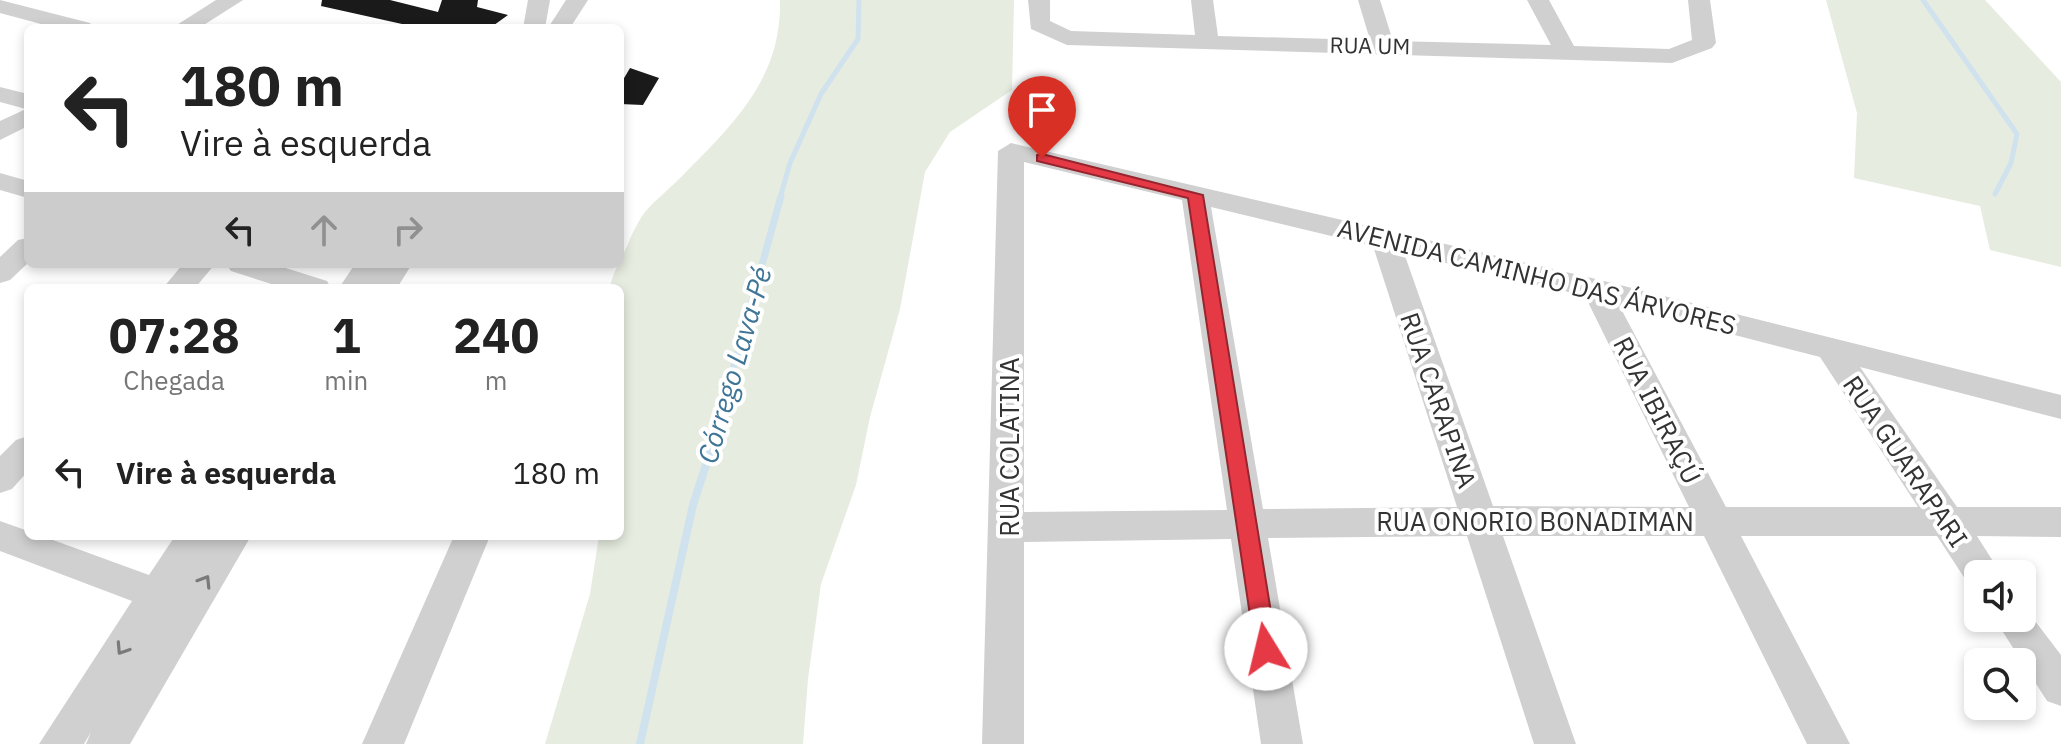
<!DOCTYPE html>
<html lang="pt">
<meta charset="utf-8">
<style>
body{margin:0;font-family:"IBM Plex Sans",sans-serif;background:#f2f2f2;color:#222;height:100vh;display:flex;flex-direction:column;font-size:30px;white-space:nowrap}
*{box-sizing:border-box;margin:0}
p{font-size:26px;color:#767676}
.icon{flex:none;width:44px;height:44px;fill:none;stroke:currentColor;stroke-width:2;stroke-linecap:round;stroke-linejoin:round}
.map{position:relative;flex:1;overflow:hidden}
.details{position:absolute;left:24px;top:284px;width:600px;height:256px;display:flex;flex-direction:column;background:#fff;border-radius:12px;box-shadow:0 4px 12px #0003}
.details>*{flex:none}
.banner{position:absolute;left:24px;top:24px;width:600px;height:244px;border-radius:12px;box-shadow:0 4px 12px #0003;background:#fff;color:#222;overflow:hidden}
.buttons{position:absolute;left:1964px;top:560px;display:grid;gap:16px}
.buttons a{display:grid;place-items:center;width:72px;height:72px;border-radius:12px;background:#fff;box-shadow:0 4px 12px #0003;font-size:40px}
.pin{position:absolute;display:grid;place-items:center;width:68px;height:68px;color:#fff;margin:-82px -34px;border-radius:50% 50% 50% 0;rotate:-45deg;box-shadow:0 0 8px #0007}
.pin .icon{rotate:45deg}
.me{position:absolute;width:88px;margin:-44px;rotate:351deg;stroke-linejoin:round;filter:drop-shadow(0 0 6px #0008)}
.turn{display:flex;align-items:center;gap:28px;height:168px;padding:0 24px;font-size:36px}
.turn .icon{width:104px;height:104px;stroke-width:2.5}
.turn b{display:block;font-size:56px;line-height:68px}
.lanes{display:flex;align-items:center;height:76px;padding:0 24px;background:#0003;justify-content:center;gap:40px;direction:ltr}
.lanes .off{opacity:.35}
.eta{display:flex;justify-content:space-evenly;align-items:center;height:136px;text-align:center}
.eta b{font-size:48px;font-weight:700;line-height:56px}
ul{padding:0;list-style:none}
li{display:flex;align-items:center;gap:24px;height:104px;padding:0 24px}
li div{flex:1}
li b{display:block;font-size:30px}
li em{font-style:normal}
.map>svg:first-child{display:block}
</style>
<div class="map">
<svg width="2061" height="744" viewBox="0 0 2061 744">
<rect width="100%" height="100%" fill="#fff"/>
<!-- green -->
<g fill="#e6ecdf">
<path d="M 780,0 L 1014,0 L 1012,90 L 950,132 L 925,172 L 900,309 L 870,417 L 856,485 L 821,584 L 808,679 L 803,744 L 545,744 L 590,594 L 599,536 L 620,536 L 620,288 L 610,288 C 612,276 616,269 620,261 C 628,246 634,226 645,212 C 657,198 673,186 685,173 C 736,122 782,76 780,0 Z"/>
<path d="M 1826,0 L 1985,0 L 2061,82 L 2061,267 L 1990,250 L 1980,206 L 1854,178 L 1857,113 Z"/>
</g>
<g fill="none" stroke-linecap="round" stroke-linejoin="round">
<!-- stream-far2 -->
<g stroke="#cfe2ee" stroke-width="5">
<path d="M 1923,0 L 2017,134 L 2011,163 L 1995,194"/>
<path d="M 780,198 L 790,163 L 821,94 L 858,39 L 859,0"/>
</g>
<!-- stream-far1 -->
<path stroke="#cfe2ee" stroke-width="7" d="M 713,442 L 781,196"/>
<!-- stream -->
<path stroke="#cfe2ee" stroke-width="8" d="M 640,744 L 693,505 L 714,440"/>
</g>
<!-- building -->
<g fill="#1a1a1a">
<path d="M 322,0 L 390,0 L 438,12 L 442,0 L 478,0 L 477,7 L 508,15 L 490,28 L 420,28 L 321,6 Z"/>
<path d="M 630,68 L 659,78 L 643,105 L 620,104 L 620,85 Z"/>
</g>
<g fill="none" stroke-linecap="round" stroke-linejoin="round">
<!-- minor -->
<g fill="#d0d0d0" fill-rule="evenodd">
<path d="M 0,0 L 90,23 L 93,28 L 56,28 L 0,13 Z"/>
<path d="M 216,0 L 243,0 L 199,28 L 172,28 Z"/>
<path d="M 528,0 L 550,0 L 545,28 L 523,28 Z"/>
<path d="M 566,0 L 588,0 L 570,28 L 548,28 Z"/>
<path d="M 1028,0 L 1050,0 L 1050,21 L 1071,31 L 1195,35 L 1191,0 L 1213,0 L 1218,36 L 1370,40 L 1358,0 L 1380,0 L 1393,41 L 1551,45 L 1527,0 L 1549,0 L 1574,46 L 1669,49 L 1692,40 L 1688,0 L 1710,0 L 1716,43 L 1712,48 L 1672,63 L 1067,45 L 1031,29 Z"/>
<path d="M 0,87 L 28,94 L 28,126 L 0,140 L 0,121 L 26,109 L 0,102 Z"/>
<path d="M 1011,143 L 1596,279 L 2061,395 L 2061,419 L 1860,367 L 1957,507 L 2061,507 L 2061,537 L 1977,536 L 2001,574 L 1978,574 L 1978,588 L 1969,585 L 1937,536 L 1741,536 L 1850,744 L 1807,744 L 1704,536 L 1503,536 L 1576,744 L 1534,744 L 1467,536 L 1268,538 L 1303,744 L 1261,744 L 1231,539 L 1024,542 L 1024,744 L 982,744 L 998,151 ZM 1024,162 L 1182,200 L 1227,510 L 1024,512 ZM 1211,207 L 1373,246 L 1457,507 L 1263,509 ZM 1404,253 L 1585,296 L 1689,507 L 1493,506 ZM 1619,305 L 1820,357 L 1918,507 L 1726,507 Z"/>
<path d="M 0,173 L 28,181 L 28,198 L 0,190 Z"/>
<path d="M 28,238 L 28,263 L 10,280 L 0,283 L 0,257 L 18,240 Z"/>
<path d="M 183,264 L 215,264 L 195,288 L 163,288 Z"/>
<path d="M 226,264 L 273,264 L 327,281 L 331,288 L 284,288 L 231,271 Z"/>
<path d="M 355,264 L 412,264 L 397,288 L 339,288 Z"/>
<path d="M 28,436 L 28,471 L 12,489 L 0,493 L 0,456 L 16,440 Z"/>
<path d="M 0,521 L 28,531 L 28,536 L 42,536 L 149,575 L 175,536 L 251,536 L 130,744 L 86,744 L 91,732 L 84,744 L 39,744 L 132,601 L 0,551 Z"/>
<path d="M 454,536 L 490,536 L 404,744 L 362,744 Z"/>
<path d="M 2022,604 L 2061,655 L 2061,706 L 2047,701 L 1994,618 L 2022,618 Z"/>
</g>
</g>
<!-- one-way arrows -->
<defs><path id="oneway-chevron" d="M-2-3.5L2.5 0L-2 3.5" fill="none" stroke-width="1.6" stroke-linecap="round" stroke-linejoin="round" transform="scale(2)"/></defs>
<g stroke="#7a7a7a">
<use href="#oneway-chevron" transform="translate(205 581) rotate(-58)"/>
<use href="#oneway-chevron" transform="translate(122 649) rotate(123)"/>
</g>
<!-- route -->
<path fill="#e63946" stroke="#96252e" stroke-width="2" d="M 1042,154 L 1203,195 L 1277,649 L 1274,656 L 1266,659 L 1258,656 L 1255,649 L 1188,198 L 1037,161 L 1037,155 Z"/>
<g text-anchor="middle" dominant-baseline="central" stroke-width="8" stroke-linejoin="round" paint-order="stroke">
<!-- far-street labels -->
<g font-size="22" fill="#333" stroke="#fff">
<text transform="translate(1370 45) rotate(1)">RUA UM</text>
</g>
<!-- street labels -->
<g font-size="26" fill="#333" stroke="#fff">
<text transform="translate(1537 276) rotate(14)">AVENIDA CAMINHO DAS ÁRVORES</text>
<text transform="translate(1439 400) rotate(71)">RUA CARAPINA</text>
<text transform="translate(1658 410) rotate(63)">RUA IBIRAÇÚ</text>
<text transform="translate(1009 447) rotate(-90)">RUA COLATINA</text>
<text transform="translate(1906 461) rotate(56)">RUA GUARAPARI</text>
<text x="1535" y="521">RUA ONORIO BONADIMAN</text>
</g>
<!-- water labels -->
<g font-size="28" font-style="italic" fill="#3f7597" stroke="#fff">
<text transform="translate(734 365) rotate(-74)">Córrego Lava-Pé</text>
</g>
</g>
</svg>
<div class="buttons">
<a><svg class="icon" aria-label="sound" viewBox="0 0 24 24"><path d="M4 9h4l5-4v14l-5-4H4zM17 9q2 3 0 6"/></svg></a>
<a><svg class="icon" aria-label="search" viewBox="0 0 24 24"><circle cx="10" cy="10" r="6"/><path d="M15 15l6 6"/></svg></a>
</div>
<div class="pin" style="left:1042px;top:158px;background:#d93025"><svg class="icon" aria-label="arrive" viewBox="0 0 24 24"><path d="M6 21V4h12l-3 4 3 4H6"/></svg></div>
<svg class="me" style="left:1266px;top:649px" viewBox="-20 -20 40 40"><circle r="19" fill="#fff"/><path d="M0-13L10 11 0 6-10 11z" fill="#e63946"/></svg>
<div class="banner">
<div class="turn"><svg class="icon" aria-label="left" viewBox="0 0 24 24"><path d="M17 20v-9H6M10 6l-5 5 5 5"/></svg><div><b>180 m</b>Vire à esquerda</div></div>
<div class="lanes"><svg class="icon" aria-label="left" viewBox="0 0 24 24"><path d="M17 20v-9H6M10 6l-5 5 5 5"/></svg><svg class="icon off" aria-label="ahead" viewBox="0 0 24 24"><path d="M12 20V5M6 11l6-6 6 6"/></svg><svg class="icon off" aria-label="right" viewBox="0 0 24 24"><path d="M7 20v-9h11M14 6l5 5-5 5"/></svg></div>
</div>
<section class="details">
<div class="eta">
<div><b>07:28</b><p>Chegada</p></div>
<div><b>1</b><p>min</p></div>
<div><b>240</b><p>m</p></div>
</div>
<ul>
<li><svg class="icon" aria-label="left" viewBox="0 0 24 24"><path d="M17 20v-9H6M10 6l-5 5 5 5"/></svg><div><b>Vire à esquerda</b></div><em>180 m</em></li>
</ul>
</section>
</div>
